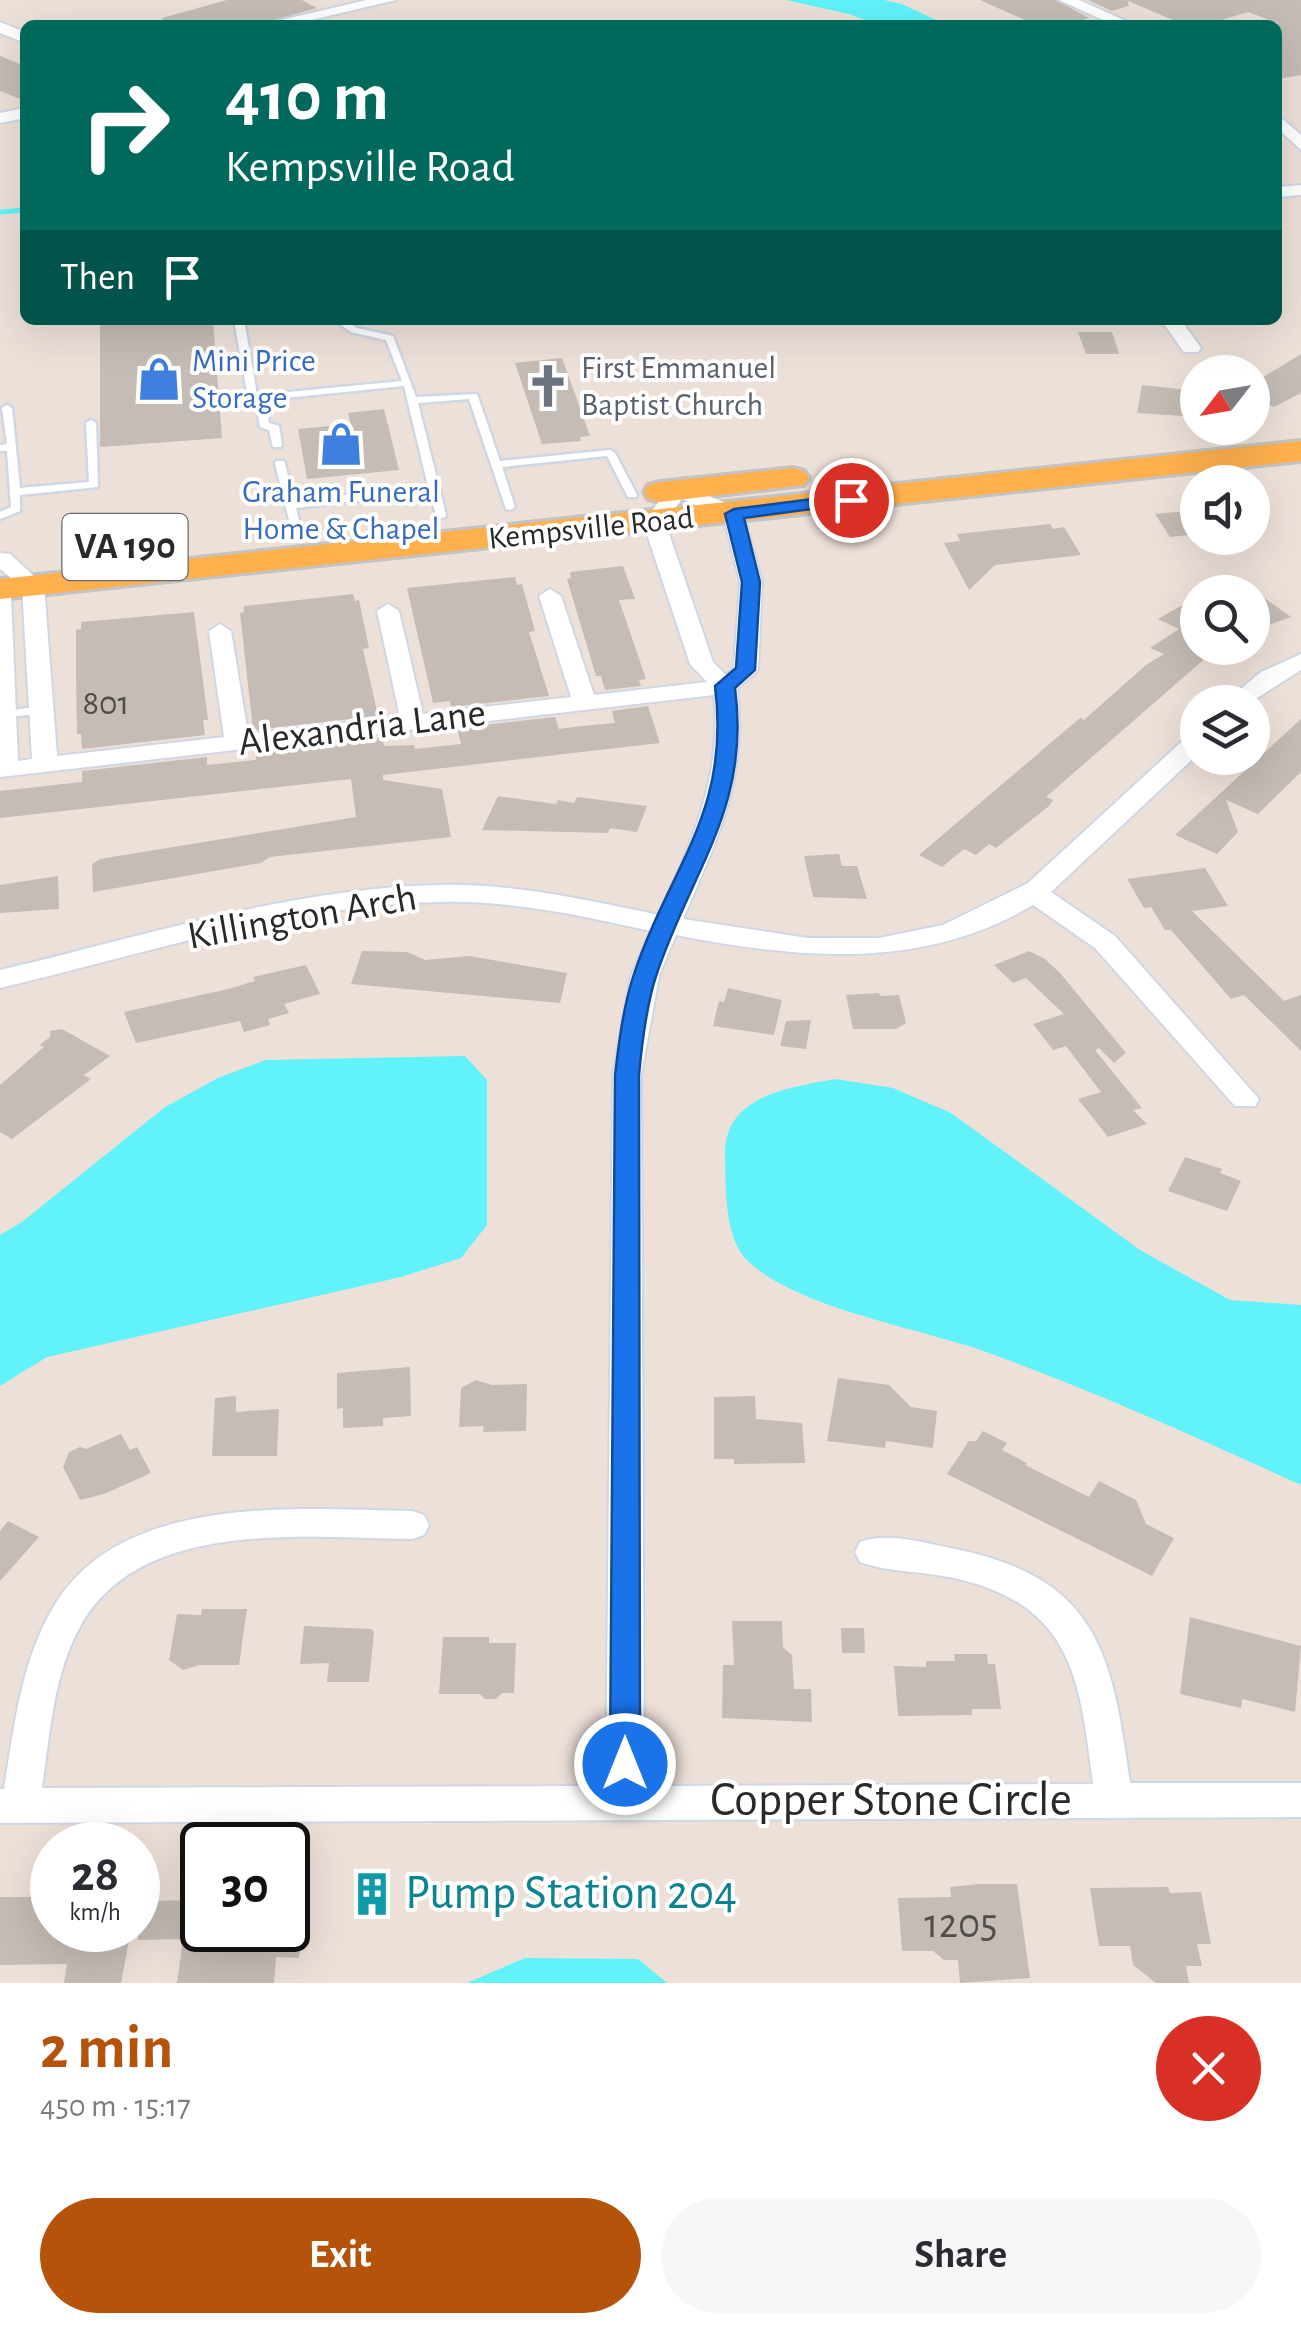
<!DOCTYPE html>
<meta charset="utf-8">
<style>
body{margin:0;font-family:"Alegreya Sans",sans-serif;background:#f7f7f7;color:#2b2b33;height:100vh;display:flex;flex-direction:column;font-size:38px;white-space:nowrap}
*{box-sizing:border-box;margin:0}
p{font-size:32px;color:#7c7c81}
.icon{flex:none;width:55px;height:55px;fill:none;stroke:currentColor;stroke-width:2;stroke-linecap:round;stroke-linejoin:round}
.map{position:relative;height:1983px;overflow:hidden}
.details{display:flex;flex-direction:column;background:#fff;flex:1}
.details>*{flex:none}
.guide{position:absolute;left:20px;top:20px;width:1262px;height:305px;border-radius:15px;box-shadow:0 10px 40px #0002;background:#00695c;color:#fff;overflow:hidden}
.needle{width:65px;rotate:239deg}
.tools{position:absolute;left:1180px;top:355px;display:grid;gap:20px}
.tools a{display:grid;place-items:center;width:90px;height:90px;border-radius:50%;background:#fff;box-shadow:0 10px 40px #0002;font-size:50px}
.speed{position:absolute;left:30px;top:1822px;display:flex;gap:20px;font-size:50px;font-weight:700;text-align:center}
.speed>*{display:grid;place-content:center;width:130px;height:130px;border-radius:50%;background:#fff;box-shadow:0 10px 40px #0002;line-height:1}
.speed small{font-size:25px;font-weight:400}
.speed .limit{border:5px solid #111;border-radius:15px;background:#fff;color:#111}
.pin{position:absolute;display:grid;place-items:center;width:85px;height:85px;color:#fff;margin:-42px;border:5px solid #fff;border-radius:50%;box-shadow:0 2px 10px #0007}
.me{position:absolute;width:110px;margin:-55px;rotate:0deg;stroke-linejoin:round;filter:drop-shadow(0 0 8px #0008)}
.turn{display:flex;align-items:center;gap:35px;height:210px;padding:0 40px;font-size:45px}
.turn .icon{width:130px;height:130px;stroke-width:2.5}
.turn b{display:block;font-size:70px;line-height:85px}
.then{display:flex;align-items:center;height:95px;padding:0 40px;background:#0003;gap:20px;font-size:38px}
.round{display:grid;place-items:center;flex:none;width:105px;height:105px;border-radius:52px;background:#f7f7f7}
.headline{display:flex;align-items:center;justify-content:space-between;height:170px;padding:0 40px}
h1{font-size:60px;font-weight:700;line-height:75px;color:#b45309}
.action{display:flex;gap:20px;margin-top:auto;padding:20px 40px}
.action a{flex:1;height:115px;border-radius:60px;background:#b45309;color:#fff;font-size:40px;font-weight:700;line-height:115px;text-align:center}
.action a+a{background:#f7f7f7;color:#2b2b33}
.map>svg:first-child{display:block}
</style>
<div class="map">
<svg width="1301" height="1983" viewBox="0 0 1301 1983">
<rect width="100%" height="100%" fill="#ede0d9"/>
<!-- water -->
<g fill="#61f2fa">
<path d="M 786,0 L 884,0 L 902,4 L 947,25 L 878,25 L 849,14 Z"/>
<path d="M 465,1056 L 487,1080 L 487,1225 L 461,1258 L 401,1277 L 47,1357 L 0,1386 L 0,1235 L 22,1222 L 165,1107 L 220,1077 L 266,1060 Z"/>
<path d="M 835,1079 L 893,1088 L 951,1113 L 1140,1250 L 1230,1300 L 1301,1305 L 1301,1485 C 1198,1438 1092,1390 986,1352 C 920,1328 793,1308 746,1259 C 724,1236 726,1186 725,1157 C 723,1095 788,1088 835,1079 Z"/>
<path d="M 525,1958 L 638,1959 L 667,1983 L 467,1983 Z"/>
</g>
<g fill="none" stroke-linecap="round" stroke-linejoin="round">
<!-- stream -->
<path stroke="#61f2fa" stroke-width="5" d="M 0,212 L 25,210"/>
</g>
<!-- building -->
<g fill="#c4bcb5">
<path d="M 227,0 L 302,0 L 317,8 L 256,25 L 163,25 L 162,18 Z"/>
<path d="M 980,0 L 1056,0 L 1089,18 L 1065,25 L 1036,25 Z"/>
<path d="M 1088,0 L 1301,0 L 1301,75 L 1278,79 L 1278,23 L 1248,12 L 1205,25 L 1185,25 L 1128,1 L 1129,6 L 1112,11 Z"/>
<path d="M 0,56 L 25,66 L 25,101 L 0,91 Z"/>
<path d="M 100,320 L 213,320 L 222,438 L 100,447 Z"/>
<path d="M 1078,332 L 1112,332 L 1119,354 L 1086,354 Z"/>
<path d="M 1301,354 L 1301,393 L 1274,407 L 1252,399 L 1252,384 Z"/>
<path d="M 562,358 L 590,436 L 580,437 L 581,441 L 542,444 L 515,363 Z"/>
<path d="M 1142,385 L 1198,391 L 1198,417 L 1137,413 Z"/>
<path d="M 384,409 L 399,470 L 307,479 L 298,429 L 351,424 L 348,413 Z"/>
<path d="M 1198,510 L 1198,534 L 1170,537 L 1155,514 Z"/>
<path d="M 1050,524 L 1053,529 L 1064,527 L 1081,555 L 995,565 L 969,590 L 944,543 L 960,541 L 957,534 Z"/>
<path d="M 623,566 L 635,599 L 619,600 L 646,679 L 639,680 L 641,686 L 605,690 L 601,676 L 596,676 L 567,579 L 571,578 L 570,572 Z"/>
<path d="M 515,577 L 517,585 L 522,584 L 535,631 L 529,632 L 549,696 L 451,707 L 450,701 L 433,703 L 407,588 Z"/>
<path d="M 1252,589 L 1291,617 L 1252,631 Z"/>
<path d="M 353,594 L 355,601 L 359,600 L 369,648 L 363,649 L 378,716 L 253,730 L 240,613 L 244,612 L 244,606 Z"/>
<path d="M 1198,596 L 1198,648 L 1216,649 L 1046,797 L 1053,800 L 1049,806 L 996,848 L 989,844 L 976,855 L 964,849 L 942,867 L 919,855 L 1080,718 L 1084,720 L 1146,665 L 1164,654 L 1150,648 L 1179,629 L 1158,619 Z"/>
<path d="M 194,612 L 208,720 L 203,720 L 205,735 L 82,749 L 81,734 L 77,734 L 76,675 L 76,630 L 81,629 L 81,622 Z"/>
<path d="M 648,706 L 660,743 L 383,775 L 383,780 L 442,789 L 451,837 L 270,857 L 261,863 L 93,892 L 92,864 L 100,859 L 356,817 L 351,779 L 0,818 L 0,791 L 82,782 L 82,771 L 207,757 L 207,765 L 256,760 L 256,751 L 382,737 L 384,746 L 414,745 L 415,749 L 461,744 L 457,728 L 555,717 L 559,729 L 582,726 L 615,723 L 612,711 Z"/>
<path d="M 1301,719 L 1301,772 L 1258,814 L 1226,800 L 1238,832 L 1217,854 L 1175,835 Z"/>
<path d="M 498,796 L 556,804 L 558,800 L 574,803 L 577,797 L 647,806 L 637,832 L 610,828 L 608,833 L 482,830 Z"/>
<path d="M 839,854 L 842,866 L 857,866 L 867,899 L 813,897 L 804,856 Z"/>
<path d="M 1205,868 L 1228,906 L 1192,911 L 1284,1001 L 1301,995 L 1301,1051 L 1244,995 L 1231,999 L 1171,930 L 1165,930 L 1151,907 L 1144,908 L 1127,879 Z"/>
<path d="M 58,876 L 59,909 L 0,913 L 0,885 Z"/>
<path d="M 362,951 L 407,952 L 425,960 L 469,956 L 567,973 L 560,1003 L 351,984 Z"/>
<path d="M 1029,951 L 1045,959 L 1061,974 L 1126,1053 L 1114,1063 L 1099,1048 L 1095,1050 L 1142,1108 L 1133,1110 L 1147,1124 L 1108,1137 L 1078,1099 L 1101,1092 L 1066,1046 L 1053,1050 L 1033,1024 L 1064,1014 L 1026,978 L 1013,983 L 994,965 Z"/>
<path d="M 306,965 L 320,994 L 284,1004 L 289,1013 L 268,1019 L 270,1025 L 244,1032 L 240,1021 L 136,1043 L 124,1012 L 228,989 L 255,981 L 253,977 Z"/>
<path d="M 728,988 L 782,1000 L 774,1035 L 713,1026 L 719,1001 L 724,1002 Z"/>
<path d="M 879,993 L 880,996 L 899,995 L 906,1023 L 896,1029 L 853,1029 L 846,995 Z"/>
<path d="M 811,1020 L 806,1049 L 780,1046 L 786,1021 Z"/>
<path d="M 62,1029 L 110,1056 L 84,1075 L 91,1079 L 12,1139 L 0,1132 L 0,1085 L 44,1047 L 40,1045 L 50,1037 L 50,1031 Z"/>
<path d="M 1185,1157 L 1222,1169 L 1220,1173 L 1241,1181 L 1227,1211 L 1168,1191 Z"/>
<path d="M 410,1367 L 411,1416 L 383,1418 L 383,1426 L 343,1428 L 343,1408 L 337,1409 L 337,1373 Z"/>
<path d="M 838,1378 L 889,1385 L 911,1407 L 937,1411 L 933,1448 L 886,1441 L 885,1448 L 827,1441 Z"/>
<path d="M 476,1380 L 492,1385 L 527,1384 L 526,1431 L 483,1432 L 484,1426 L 459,1427 L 461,1388 Z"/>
<path d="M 236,1396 L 236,1412 L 279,1409 L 277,1456 L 212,1456 L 215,1398 Z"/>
<path d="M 755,1396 L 756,1419 L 802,1423 L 805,1463 L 734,1464 L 734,1459 L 714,1459 L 714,1397 Z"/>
<path d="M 983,1431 L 1007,1443 L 1002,1450 L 1027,1463 L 1025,1465 L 1089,1497 L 1099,1481 L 1136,1500 L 1146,1524 L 1174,1538 L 1152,1576 L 947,1474 L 969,1441 L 976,1441 Z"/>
<path d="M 121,1434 L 130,1450 L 137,1447 L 151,1473 L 104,1494 L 80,1500 L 63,1467 L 69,1452 L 80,1447 L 86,1449 Z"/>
<path d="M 8,1521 L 39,1537 L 0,1581 L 0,1531 Z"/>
<path d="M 202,1609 L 247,1609 L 239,1665 L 200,1665 L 183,1670 L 169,1660 L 177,1614 L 201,1615 Z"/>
<path d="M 1190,1617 L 1301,1646 L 1295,1712 L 1242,1699 L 1241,1708 L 1180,1694 Z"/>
<path d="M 732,1621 L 782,1621 L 783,1647 L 792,1655 L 794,1689 L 811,1689 L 812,1722 L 722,1718 L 723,1665 L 734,1665 Z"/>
<path d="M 304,1626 L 371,1629 L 374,1632 L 369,1682 L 327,1682 L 329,1663 L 300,1664 Z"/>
<path d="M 841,1628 L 864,1628 L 865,1653 L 842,1653 Z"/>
<path d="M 443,1637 L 489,1637 L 489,1643 L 516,1643 L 514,1693 L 502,1693 L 496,1699 L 485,1699 L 480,1694 L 439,1694 Z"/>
<path d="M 954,1654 L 987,1654 L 988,1664 L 995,1664 L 1001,1709 L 972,1709 L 972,1715 L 898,1716 L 894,1666 L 926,1667 L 926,1661 L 955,1661 Z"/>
<path d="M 389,1880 L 387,1908 L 355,1908 L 358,1881 Z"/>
<path d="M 980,1884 L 1017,1884 L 1030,1978 L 960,1983 L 958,1960 L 944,1960 L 933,1951 L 902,1951 L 898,1898 L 951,1897 L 950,1887 Z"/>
<path d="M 1168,1887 L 1170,1893 L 1201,1892 L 1211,1944 L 1197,1944 L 1202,1966 L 1186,1966 L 1189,1983 L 1156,1983 L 1133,1965 L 1130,1946 L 1099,1946 L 1090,1888 Z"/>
<path d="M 0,1897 L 52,1897 L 52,1930 L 131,1930 L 121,1983 L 64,1983 L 67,1964 L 0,1965 Z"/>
<path d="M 202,1900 L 202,1930 L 302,1930 L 299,1958 L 276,1957 L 274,1983 L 177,1983 L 183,1939 L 138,1940 L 138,1901 Z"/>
</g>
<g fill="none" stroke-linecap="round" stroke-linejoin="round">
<!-- lane casing -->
<g stroke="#cfd7e4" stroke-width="5">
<g id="lane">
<path d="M 234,320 L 244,320 L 257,395 L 402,381 L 386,340 L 351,332 L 334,320 L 345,320 L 357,328 L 393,336 L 416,397 L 477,394 L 500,461 L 610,450 L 615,453 L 637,495 L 636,497 L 628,497 L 607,456 L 502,467 L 515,507 L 510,510 L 506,509 L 469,399 L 418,403 L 446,515 L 445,517 L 441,518 L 436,515 L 430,492 L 296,508 L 301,530 L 300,532 L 292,532 L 275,463 L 276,461 L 284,461 L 285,463 L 294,501 L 428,486 L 404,386 L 265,400 L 269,423 L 279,426 L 282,445 L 281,447 L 273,447 L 269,430 L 260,427 L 256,401 L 248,398 Z"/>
<path d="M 7,405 L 12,408 L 20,488 L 89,482 L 86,423 L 91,420 L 96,423 L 98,487 L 20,495 L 20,511 L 0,519 L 0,512 L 11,507 L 7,451 L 0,451 L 0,445 L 7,444 L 2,408 Z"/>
<path d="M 42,706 L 48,710 L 46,713 L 0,718 L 0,712 Z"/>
</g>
</g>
<!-- street casing -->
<g stroke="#cfd7e4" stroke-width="4">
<g id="street">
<path d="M 367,0 L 396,0 L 290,25 L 260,25 Z"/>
<path d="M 1059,0 L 1079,0 L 1135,25 L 1114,25 Z"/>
<path d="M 0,22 L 25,32 L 25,43 L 0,33 Z"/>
<path d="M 25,108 L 25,118 L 0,123 L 0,113 Z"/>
<path d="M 1278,115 L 1301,135 L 1301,150 L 1278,129 Z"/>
<path d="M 1301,185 L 1301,195 L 1278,197 L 1278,187 Z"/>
<path d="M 1161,320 L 1181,320 L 1201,348 L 1198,352 L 1184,352 Z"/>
<path d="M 678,484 L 742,509 L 762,582 L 758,670 L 737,689 C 748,778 717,840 683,919 L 808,938 L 879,938 L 943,925 L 1028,883 L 1189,735 L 1198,733 L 1198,754 L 1051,892 L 1115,936 L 1259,1099 L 1255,1106 L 1235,1106 L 1095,948 L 1033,905 C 922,971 798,959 676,935 L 659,976 L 641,1075 L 644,1786 L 1093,1784 C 1080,1682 1074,1606 958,1579 C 926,1571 891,1573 860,1562 L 855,1552 L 860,1542 C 887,1532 922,1542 950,1548 C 1097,1576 1112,1651 1130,1783 L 1301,1783 L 1301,1817 L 0,1823 L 0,1789 L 4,1789 C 14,1727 21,1661 54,1606 C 122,1492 298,1509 412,1511 L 424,1515 L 429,1525 L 424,1535 L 412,1539 C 308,1538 142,1517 81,1625 C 53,1674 50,1734 42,1788 L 606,1786 L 613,1075 L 631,976 L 651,931 C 583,916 511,900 440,902 C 290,905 145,954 0,988 L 0,970 C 145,936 290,888 440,885 C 513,883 587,900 659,915 C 691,843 723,776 714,695 L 0,777 L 0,588 L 11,595 L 18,761 L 32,759 L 22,587 L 0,569 L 0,553 L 10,554 L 44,585 L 57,756 L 224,737 L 209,631 L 220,624 L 231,631 L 248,734 L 400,717 L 377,611 L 388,604 L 399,611 L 423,714 L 571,697 L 539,596 L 550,589 L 561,596 L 594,695 L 707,682 L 690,664 L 643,522 L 671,486 ZM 682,499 L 724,518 L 740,582 L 734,668 L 726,675 L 713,662 L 665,522 Z"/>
<path d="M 1301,654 L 1301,670 L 1251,702 L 1225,702 L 1261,672 Z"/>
</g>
</g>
<!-- primary casing -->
<g stroke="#c3c3c3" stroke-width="6">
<g id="primary">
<path d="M 1301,441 L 1301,461 L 0,599 L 0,579 Z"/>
<path d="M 793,468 L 804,471 L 809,478 L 804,485 L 660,502 L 648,499 L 644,492 L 648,485 L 660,482 Z"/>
</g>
</g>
<!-- lane -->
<use href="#lane" fill="#fff" fill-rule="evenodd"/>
<!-- street -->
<use href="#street" fill="#fff" fill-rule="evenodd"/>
<!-- primary -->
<use href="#primary" fill="#feb04d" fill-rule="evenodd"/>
</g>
<!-- route -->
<path fill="#1a73e8" stroke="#114b97" stroke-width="2.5" d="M 851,494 L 860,500 L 857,503 L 744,518 L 760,582 L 755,670 L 735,688 C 751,808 691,870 656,976 C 646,1007 642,1042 639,1075 L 640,1764 L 636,1774 L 625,1778 L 614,1774 L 610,1764 L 615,1075 C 619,1042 623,1009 633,977 C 669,867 731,814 715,686 L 736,668 L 742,582 L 725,514 L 734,509 Z"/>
<!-- icons -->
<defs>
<g id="shop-bare" transform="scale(3.45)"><path d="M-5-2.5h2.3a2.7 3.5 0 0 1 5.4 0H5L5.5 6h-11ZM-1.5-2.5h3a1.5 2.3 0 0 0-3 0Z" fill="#3f7fe0" stroke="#fff" stroke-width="2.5" paint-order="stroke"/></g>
<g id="church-bare" transform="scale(3.45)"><path d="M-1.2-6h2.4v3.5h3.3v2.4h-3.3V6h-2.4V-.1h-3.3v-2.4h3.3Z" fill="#6b7280" stroke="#fff" stroke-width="2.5" paint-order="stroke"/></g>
<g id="building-bare" transform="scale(3.45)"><path d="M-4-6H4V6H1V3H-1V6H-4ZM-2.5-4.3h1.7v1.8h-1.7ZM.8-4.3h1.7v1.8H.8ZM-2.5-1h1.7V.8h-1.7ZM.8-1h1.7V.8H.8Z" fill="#0f9aa8" stroke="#fff" stroke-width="2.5" paint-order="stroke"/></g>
</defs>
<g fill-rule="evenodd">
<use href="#shop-bare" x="159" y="379"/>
<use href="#church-bare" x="548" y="386"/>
<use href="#shop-bare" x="341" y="444"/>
<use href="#building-bare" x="372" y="1894"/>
</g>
<g text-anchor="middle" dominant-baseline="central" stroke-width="8" stroke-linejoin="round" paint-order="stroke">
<!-- far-shop labels -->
<g font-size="32" fill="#366cbe" stroke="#fff" text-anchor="start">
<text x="192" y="361">Mini Price<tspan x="192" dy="37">Storage</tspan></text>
<text x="341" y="492" text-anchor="middle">Graham Funeral<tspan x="341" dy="37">Home &amp; Chapel</tspan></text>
</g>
<!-- far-worship labels -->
<g font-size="32" fill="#5b616d" stroke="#fff" text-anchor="start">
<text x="581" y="368">First Emmanuel<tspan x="581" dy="37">Baptist Church</tspan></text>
</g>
<!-- far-street labels -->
<g font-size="32" fill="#292929" stroke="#fff">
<text transform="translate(591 528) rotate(-6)">Kempsville Road</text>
</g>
<!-- number labels -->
<g font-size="35" fill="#504e4c">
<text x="106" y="703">801</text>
</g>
<!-- shield labels -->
<rect fill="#fff" stroke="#696969" stroke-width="2.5" x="62.5" y="514" width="125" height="66" rx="8"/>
<g font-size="38" font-weight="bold" fill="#292929">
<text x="125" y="547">VA 190</text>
</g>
<!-- street labels -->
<g font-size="40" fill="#292929" stroke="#fff">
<text transform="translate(362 728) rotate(-7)">Alexandria Lane</text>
<text transform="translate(302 917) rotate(-10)">Killington Arch</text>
</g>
<!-- near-number labels -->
<g font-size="42" fill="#504e4c">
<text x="961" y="1924">1205</text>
</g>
<!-- near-street labels -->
<g font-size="48" fill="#292929" stroke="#fff">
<text x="891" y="1801">Copper Stone Circle</text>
</g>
<!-- near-culture labels -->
<g font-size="48" fill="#0d838f" stroke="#fff" text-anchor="start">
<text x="405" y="1894">Pump Station 204</text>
</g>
</g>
</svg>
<div class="tools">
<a><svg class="needle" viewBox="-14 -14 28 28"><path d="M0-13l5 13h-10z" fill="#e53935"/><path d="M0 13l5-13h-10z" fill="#7c7c81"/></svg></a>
<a><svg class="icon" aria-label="sound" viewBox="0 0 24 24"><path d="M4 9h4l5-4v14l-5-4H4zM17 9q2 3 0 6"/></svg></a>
<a><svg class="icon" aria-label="search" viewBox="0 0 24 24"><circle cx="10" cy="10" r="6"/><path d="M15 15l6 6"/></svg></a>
<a><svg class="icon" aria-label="layers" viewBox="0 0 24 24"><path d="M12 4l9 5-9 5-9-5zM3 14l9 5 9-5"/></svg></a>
</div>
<div class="speed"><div>28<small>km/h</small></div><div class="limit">30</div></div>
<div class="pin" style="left:851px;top:500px;background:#d93025"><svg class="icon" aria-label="arrive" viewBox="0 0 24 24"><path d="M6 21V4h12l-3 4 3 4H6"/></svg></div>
<svg class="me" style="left:625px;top:1764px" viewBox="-20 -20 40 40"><circle r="17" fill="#1a73e8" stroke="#fff" stroke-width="3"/><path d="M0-11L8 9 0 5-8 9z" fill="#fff"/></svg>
<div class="guide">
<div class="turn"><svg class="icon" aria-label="right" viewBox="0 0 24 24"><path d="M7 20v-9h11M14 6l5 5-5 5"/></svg><div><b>410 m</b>Kempsville Road</div></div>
<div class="then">Then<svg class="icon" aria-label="arrive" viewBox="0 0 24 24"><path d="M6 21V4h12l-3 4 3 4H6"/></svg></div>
</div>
</div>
<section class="details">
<div class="headline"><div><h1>2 min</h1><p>450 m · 15:17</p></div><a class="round" style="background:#d93025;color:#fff"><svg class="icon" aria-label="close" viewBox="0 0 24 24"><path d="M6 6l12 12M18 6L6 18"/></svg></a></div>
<div class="action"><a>Exit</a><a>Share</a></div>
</section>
